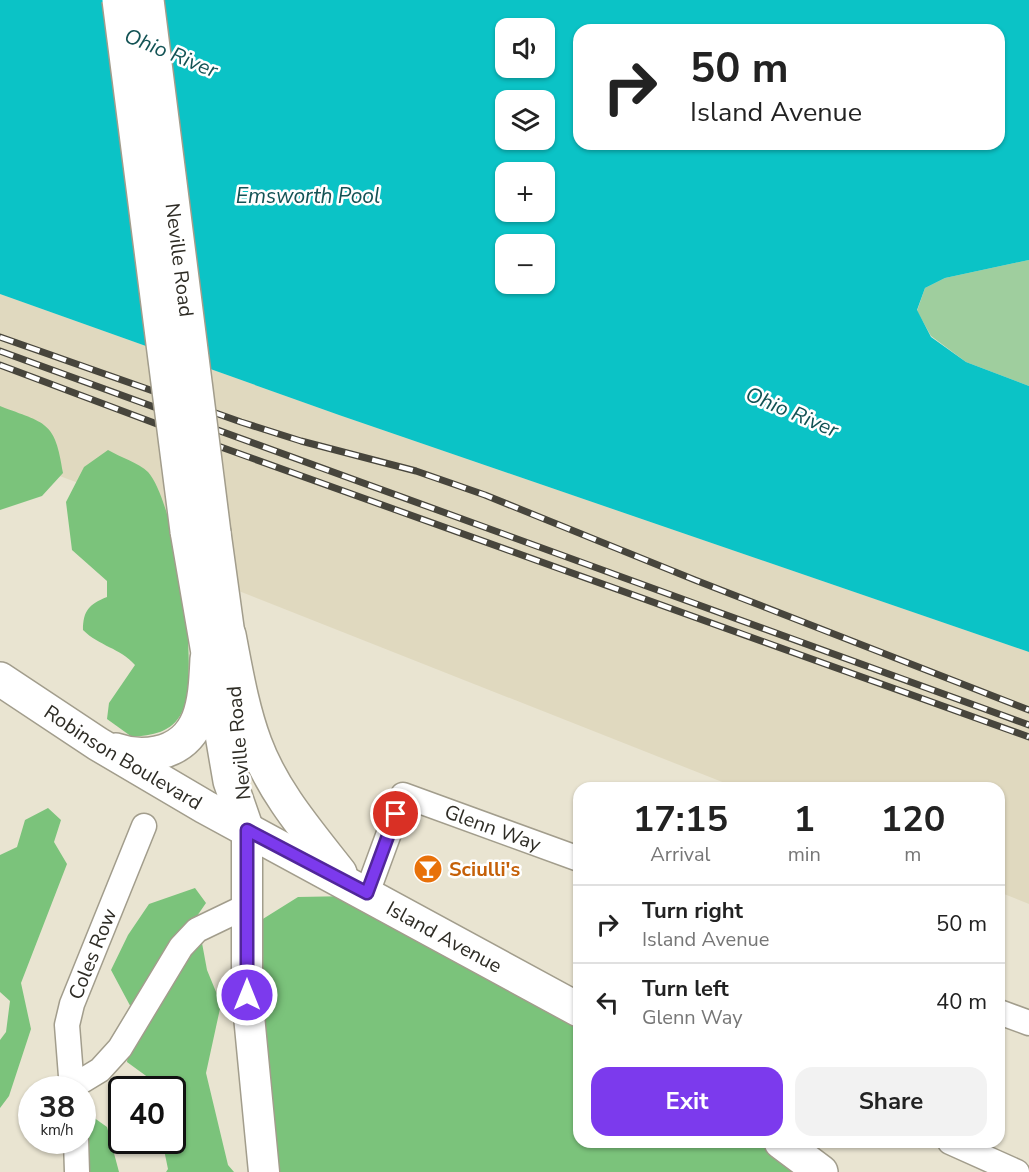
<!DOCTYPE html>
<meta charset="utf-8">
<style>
body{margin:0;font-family:"Nunito Sans",sans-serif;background:#f2f2f2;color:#222;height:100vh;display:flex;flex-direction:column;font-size:22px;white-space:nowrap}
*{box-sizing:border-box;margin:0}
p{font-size:20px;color:#767676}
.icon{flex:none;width:33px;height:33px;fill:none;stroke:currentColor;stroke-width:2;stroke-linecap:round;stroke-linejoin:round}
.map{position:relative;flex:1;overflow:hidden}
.drawer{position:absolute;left:573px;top:782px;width:432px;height:366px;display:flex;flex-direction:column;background:#fff;border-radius:18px;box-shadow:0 2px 4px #0004}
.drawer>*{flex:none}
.top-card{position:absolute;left:573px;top:24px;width:432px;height:126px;border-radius:18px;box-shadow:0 2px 4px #0004;background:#fff;color:#222;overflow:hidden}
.controls{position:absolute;left:495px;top:18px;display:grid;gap:12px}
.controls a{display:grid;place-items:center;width:60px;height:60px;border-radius:12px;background:#fff;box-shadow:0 2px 4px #0004;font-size:30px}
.speed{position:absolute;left:18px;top:1076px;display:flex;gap:12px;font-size:30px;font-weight:700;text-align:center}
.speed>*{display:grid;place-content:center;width:78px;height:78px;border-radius:50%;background:#fff;box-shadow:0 2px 4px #0004;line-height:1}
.speed small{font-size:15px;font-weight:400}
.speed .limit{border:3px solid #111;border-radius:9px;background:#fff;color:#111}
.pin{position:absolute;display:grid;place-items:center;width:51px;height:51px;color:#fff;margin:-26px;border:3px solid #fff;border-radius:50%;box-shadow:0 2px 6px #0007}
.me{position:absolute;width:66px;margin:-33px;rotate:0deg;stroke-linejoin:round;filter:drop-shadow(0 0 4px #0008)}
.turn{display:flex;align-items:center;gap:21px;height:126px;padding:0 18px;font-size:27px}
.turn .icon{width:78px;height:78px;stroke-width:2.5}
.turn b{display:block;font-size:42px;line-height:51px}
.eta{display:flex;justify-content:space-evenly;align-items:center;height:102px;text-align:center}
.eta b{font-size:36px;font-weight:700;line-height:42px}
.button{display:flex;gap:12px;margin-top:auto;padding:12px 18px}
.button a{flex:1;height:69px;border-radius:18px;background:#7c3aed;color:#fff;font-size:24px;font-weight:700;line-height:69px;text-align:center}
.button a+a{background:#f2f2f2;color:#222}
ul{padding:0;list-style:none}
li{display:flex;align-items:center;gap:18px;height:78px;padding:0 18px;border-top:2px solid #e0e0e0}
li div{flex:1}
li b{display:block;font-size:22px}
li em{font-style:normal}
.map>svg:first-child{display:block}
</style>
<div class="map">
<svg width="1029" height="1172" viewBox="0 0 1029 1172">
<rect width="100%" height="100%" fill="#e9e4d1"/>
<!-- built -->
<path fill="#e0d9bf" d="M 0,294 L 339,415 L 1029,652 L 1029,904 L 999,892 L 999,788 L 735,787 L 221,584 L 214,533 L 0,454 Z"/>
<!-- green -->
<path fill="#9fce9e" d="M 1029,260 L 1029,386 L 966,362 L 931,336 L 917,311 L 925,288 L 945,278 Z"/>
<!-- forest -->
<g fill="#7bc37b">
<path d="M 0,406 C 46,424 55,420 63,473 L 42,496 L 0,510 Z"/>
<path d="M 108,450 C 120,457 139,463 148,472 C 177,505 201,674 182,712 C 172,733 152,735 132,737 L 107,719 L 109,703 L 135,665 C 120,648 99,646 83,630 C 83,611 89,604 107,597 L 107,581 L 72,550 L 66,502 L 84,467 Z"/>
<path d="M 48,808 L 61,820 L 54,842 L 67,864 L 21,983 L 31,1029 L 9,1096 L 0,1108 L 0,1040 L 6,1032 L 10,1001 L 0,992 L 0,855 L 17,847 L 25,820 Z"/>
<path d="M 195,888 L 206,903 L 197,916 L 207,970 L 221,1004 L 206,1073 L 228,1165 L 234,1172 L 166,1172 L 168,1169 L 162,1140 L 172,1140 L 172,1089 L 164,1089 L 127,1062 L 134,1013 L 111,970 L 128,935 L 149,904 Z"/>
<path d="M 351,896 L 579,1021 L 579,1142 L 765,1142 L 806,1172 L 273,1172 L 254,993 L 258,922 L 298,897 Z"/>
<path d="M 83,1110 L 107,1127 L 119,1172 L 83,1172 Z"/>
</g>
<!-- water -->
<path fill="#0bc3c6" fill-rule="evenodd" d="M 0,0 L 1029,0 L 1029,260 L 945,278 L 925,288 L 917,310 L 931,337 L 966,362 L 1029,386 L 1029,652 L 339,415 L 0,294 ZM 506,28 L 544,28 L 544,68 L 506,68 ZM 579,30 L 999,30 L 999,144 L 579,144 ZM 506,100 L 544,100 L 544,140 L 506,140 ZM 506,172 L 544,172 L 544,212 L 506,212 ZM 506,244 L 544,244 L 544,284 L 506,284 Z"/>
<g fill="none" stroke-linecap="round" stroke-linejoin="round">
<!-- minor casing -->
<g stroke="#a29d8c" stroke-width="27">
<g id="minor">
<path id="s1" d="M 367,893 L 403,795 L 579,859"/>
<path d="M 999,1012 L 1029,1023"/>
<path d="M 72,1087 L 100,1070 L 120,1048 L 181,947 L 197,930 L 247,906"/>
<path id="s2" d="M 72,1089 L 67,1025 L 72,1004 L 144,826"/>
<path d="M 76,1140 L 77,1172"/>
<path d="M 950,1142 L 1017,1172"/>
</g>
</g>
<!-- tertiary casing -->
<g stroke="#a29d8c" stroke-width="33">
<path id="tertiary" d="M 247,830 L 247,995 L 264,1172"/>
</g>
<!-- secondary casing -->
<g stroke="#a29d8c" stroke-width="36">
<g id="secondary">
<path d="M 187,531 L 230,781 L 247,830"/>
<path d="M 214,533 L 232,664"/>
</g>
</g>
<!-- primary casing -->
<g stroke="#a29d8c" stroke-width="36">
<g id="primary">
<path d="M 229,635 C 236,671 242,708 255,743 C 273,792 308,832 340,873"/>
<path id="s3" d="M 0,679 L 98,744 L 205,807 L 579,1010"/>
<path d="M 116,750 C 130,755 142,756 157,753 C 204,743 205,699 207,659"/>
<path d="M 781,1142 L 821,1172"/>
</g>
</g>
<!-- minor -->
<use href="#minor" stroke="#fff" stroke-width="24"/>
<!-- tertiary -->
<use href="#tertiary" stroke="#fff" stroke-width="30"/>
<!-- secondary -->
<use href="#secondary" stroke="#fff" stroke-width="33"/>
<!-- primary -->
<use href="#primary" stroke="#fff" stroke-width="33"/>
<!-- rail casing -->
<g stroke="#47453c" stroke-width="7">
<g id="rail">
<path d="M 0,337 L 241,422 L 301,441 L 416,471 L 485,495 L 695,580 L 1029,710"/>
<path d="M 0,351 L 1029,725"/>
<path d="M 0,365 L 165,427 L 1029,737"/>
</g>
</g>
<!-- rail -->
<use href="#rail" stroke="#fff" stroke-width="4.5" stroke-dasharray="14" stroke-linecap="butt"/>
<!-- secondary-bridge casing -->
<g stroke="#a29d8c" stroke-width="36" stroke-linecap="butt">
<g id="secondary-bridge">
<path d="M 119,0 L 187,531"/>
<path id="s4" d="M 147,0 L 214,533"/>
</g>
</g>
<!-- secondary-bridge -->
<use href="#secondary-bridge" stroke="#fff" stroke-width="33"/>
</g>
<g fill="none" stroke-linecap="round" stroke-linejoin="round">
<!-- route casing -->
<g stroke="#51269a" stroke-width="15">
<path id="route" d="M 247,995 L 247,830 L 367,893 L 396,814"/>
</g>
<!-- route -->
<use href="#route" stroke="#7c3aed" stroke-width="10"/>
</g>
<!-- icons -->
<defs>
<g id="bar-disc" transform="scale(1.5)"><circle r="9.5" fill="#e8710a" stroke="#fff"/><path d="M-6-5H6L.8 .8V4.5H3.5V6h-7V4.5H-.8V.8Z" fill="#fff"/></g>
</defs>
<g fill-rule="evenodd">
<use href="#bar-disc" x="428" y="869"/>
</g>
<g text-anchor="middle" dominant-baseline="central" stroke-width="5" stroke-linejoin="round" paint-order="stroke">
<!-- street labels -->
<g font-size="20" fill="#2e2c25" stroke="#fff">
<text stroke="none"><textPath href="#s4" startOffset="262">Neville Road</textPath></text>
<text transform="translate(239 743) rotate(-95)">Neville Road</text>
<text stroke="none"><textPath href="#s3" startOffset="146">Robinson Boulevard</textPath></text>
<text stroke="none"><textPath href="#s1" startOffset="200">Glenn Way</textPath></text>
<text stroke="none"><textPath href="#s3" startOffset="514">Island Avenue</textPath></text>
<text stroke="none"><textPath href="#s2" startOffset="140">Coles Row</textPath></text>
</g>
<!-- food labels -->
<g font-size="20" font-weight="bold" fill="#c56008" stroke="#fff" text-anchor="start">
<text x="449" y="869">Sciulli's</text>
</g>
<!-- water labels -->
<g font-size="21" font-style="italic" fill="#135355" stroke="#fff">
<text transform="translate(171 53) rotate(22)">Ohio River</text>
<text x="308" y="196">Emsworth Pool</text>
<text transform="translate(792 412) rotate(23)">Ohio River</text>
</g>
</g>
</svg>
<div class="controls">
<a><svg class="icon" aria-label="sound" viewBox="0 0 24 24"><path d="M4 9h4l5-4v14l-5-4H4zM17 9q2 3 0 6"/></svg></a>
<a><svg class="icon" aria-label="layers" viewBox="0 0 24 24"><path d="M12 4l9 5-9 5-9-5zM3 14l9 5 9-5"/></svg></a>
<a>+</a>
<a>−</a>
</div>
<div class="speed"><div>38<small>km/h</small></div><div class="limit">40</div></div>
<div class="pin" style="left:396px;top:814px;background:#d93025"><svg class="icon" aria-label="arrive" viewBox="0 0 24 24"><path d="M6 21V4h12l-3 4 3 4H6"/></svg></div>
<svg class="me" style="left:247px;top:995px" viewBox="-20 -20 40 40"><circle r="17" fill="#7c3aed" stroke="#fff" stroke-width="3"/><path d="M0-11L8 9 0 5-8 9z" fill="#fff"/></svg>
<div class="top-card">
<div class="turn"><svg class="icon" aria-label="right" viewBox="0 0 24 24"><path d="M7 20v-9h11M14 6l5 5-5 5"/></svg><div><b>50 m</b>Island Avenue</div></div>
</div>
<section class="drawer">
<div class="eta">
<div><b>17:15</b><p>Arrival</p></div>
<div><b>1</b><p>min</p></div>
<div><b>120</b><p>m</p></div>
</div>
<ul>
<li><svg class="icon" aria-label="right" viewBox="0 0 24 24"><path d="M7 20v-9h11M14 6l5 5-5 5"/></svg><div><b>Turn right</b><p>Island Avenue</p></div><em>50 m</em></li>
<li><svg class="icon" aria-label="left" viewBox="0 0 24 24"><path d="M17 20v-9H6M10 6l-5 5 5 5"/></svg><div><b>Turn left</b><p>Glenn Way</p></div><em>40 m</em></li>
</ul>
<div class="button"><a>Exit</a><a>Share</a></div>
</section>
</div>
